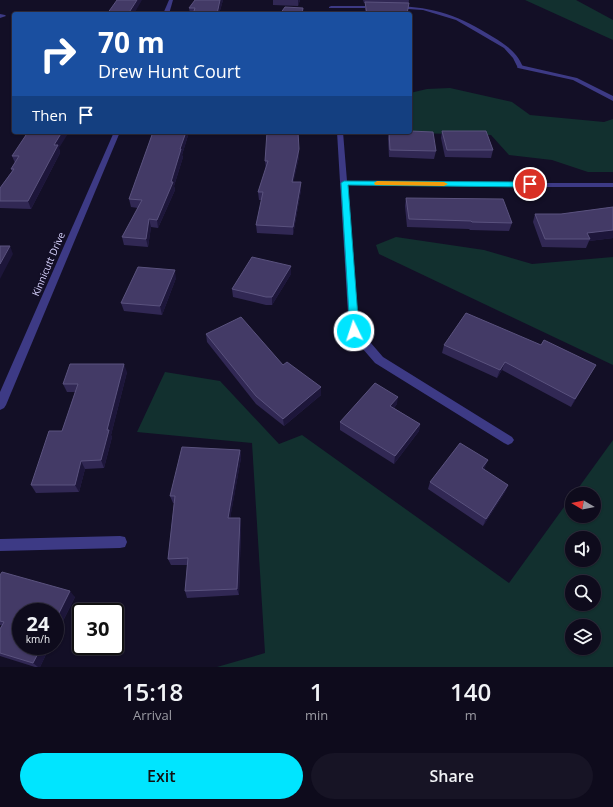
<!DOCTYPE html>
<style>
body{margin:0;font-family:"Open Sans",sans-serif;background:#171425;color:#f1f3f6;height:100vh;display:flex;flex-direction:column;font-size:15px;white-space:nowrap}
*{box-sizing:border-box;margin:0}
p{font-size:13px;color:#9b9ba3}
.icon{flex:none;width:22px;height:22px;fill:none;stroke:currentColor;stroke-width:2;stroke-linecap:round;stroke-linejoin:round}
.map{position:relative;height:667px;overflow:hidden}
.drawer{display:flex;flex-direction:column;background:#0e0b1c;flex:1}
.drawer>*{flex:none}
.banner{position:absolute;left:12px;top:12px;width:400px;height:122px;border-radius:4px;box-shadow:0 1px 3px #0004,0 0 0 1px #2e2b3b;background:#1a4fa0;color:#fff;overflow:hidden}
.needle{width:26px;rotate:280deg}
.buttons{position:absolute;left:565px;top:487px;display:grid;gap:8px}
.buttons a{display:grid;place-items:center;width:36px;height:36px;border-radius:50%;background:#0e0b1c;box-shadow:0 1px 3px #0004,0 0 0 1px #2e2b3b;font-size:20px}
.speed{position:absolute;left:12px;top:603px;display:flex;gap:8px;font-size:20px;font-weight:700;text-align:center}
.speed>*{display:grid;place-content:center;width:52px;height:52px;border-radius:50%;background:#0e0b1c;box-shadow:0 1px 3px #0004,0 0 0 1px #2e2b3b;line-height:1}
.speed small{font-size:10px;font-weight:400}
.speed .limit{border:2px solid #111;border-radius:6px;background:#fff;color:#111}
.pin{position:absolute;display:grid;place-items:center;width:34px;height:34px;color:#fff;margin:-17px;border:2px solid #fff;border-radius:50%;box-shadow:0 1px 4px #0007}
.me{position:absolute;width:44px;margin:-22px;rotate:356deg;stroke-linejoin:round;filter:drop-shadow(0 0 3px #0008)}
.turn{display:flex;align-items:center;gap:14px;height:84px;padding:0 20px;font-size:18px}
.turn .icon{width:52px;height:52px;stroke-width:2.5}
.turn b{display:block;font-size:28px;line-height:34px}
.then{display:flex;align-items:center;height:38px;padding:0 20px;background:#0003;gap:8px;font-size:15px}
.eta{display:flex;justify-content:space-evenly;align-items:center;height:68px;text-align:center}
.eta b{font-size:24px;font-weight:600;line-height:28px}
.action{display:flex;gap:8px;margin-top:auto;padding:8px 20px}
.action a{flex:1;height:46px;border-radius:24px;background:#00e5ff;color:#111;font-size:16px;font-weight:600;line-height:46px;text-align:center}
.action a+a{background:#171425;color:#f1f3f6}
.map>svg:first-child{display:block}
</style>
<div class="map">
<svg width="613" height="667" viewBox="0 0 613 667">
<rect width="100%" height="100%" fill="#130f26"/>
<!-- green -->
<g fill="#12302f" fill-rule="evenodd">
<path d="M 525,0 L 576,0 L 613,20 L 613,40 Z"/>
<path d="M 450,88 L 512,102 L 530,115 L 604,122 L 613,119 L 613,172 L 588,172 L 552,160 L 509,155 L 491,135 L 377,132 L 410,132 L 410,93 L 427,89 Z"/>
<path d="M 396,237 L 484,250 L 532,264 L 613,257 L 613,365 L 379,254 L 376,245 Z"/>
<path d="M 165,372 L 220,381 L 279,444 L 302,435 L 509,583 L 572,496 L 572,516 L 594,516 L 594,494 L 574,494 L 613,440 L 613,667 L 217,667 L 265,653 L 252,443 L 137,432 ZM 572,538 L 594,538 L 594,560 L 572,560 ZM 572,582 L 594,582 L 594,604 L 572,604 ZM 572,626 L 594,626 L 594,648 L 572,648 Z"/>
</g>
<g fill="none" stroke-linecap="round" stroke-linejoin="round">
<!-- lane -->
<g fill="#3d3a85" fill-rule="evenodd">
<path d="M 520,65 L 577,78 L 613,96 L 613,101 L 573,80 L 518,68 L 517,67 Z"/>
<rect x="543" y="183" width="70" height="4"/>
<path d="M 354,327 L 358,328 L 383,357 L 512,437 L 514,440 L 512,443 L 508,445 L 504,443 L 375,363 L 350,334 L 349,331 L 350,328 Z"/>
<path d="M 120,536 L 125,537 L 127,542 L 125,547 L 120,548 L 0,551 L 0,539 Z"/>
</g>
<!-- street -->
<g fill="#3d3a85" fill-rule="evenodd">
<path d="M 169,0 L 173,0 L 169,14 L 163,14 Z"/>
<path d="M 331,6 L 379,6 L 381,7 L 379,8 L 329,8 L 329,7 Z"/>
<path d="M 395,6 C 435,7 460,16 493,37 C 506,45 517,52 523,67 L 518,68 L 513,58 L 504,48 L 456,20 L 423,10 L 393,8 L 393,7 Z"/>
<path d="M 0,14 L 5,15 L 6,16 L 0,18 Z"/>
<path d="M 114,132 L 120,132 L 6,405 L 4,408 L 0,410 L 0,392 Z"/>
<path d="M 337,132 L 343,132 L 347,181 L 546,183 L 550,185 L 546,187 L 348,185 L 359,331 L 358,334 L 350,334 L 349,331 Z"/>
</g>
</g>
<!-- wall -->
<g fill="#312854">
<path d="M 195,0 L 223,0 L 219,14 L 190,14 L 189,8 Z"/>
<path d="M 273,0 L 300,0 L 298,6 L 273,5 Z"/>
<path d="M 363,0 L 409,0 L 407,14 L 366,14 L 365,9 L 365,3 L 364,3 Z"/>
<path d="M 442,131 L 493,150 L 491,158 L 445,157 L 441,138 Z"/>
<path d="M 153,132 L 189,132 L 182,155 L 183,157 L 174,186 L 175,190 L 158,228 L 151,227 L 148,247 L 124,245 L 122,237 L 138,208 L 131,207 L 129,199 Z"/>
<path d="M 389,132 L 436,151 L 434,159 L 389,157 L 388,139 Z"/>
<path d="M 59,148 L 60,153 L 31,209 L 0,208 L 0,188 L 12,171 L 11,169 L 15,163 L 12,156 Z"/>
<path d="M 299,157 L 293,182 L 301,190 L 293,235 L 257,233 L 256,225 L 262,200 L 259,200 L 258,192 L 266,169 L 265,161 Z"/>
<path d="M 406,198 L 512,223 L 509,231 L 470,230 L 469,229 L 407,227 L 405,206 Z"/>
<path d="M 613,207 L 613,238 L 589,241 L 586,248 L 542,247 L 533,222 L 535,214 L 561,214 Z"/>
<path d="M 291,274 L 272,305 L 266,305 L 233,297 L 232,289 Z"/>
<path d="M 176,278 L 162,315 L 124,311 L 121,303 Z"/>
<path d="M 206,334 L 283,365 L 321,395 L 284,426 L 256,404 L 207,342 Z"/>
<path d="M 444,345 L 541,345 L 596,365 L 571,407 L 502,370 L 497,378 L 442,353 Z"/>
<path d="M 127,372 L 111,435 L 112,437 L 104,468 L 85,469 L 79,492 L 36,493 L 31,485 L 62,431 L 75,392 L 67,392 L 63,384 Z"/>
<path d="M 397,404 L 394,408 L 420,424 L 419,431 L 394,464 L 340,430 L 340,422 Z"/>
<path d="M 240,450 L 241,458 L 230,518 L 241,525 L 239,595 L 187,598 L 185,591 L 187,565 L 171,565 L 168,559 L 174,503 L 173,503 L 170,496 Z"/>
<path d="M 485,468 L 484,470 L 508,485 L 505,492 L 483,526 L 428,489 L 430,482 Z"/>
<path d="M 0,575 L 75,597 L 55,637 L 55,612 L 21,646 L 50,646 L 40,667 L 35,667 L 0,656 L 0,629 L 2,625 L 0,625 Z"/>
</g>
<!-- shaded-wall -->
<g fill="#1d163a">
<path d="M 137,0 L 142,0 L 134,14 L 128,14 Z"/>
<path d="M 220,0 L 223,0 L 219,14 L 217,14 Z"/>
<path d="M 298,0 L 300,0 L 298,6 Z"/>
<path d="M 62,132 L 69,132 L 59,148 L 60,153 L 31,209 L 28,201 L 54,145 Z"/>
<path d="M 186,132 L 189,132 L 182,155 L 183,157 L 174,186 L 175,190 L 158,228 L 157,220 L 171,182 L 180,149 Z"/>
<path d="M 299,149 L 299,157 L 292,190 L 292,182 Z"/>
<path d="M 301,182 L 301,190 L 293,235 L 293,227 Z"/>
<path d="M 149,219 L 151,227 L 148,247 L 146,239 Z"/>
<path d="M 613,230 L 613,238 L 589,241 L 590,239 L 587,233 Z"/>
<path d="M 10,246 L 13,254 L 0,279 L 0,264 Z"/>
<path d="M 291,266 L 291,274 L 272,305 L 272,297 Z"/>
<path d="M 175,270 L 176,278 L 162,315 L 160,306 Z"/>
<path d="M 505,362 L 502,370 L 497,378 L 500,370 Z"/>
<path d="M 124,364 L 127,372 L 111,435 L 112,437 L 104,468 L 101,460 L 107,430 Z"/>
<path d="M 596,365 L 591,373 L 571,407 L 575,399 Z"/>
<path d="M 321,387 L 321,395 L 284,426 L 283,419 Z"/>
<path d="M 398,397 L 397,404 L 389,414 L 390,406 Z"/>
<path d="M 420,424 L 419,431 L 394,464 L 395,456 Z"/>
<path d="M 240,450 L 241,458 L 229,525 L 228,518 Z"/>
<path d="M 488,460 L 485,468 L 479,476 L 482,468 Z"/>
<path d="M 81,461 L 85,469 L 79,492 L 75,485 Z"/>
<path d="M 508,485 L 505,492 L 483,526 L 486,519 Z"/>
<path d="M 240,518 L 241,525 L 239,595 L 237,589 Z"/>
<path d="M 70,591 L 75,597 L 55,637 L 55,621 Z"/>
<path d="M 42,646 L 50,646 L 40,667 L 38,667 L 33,663 Z"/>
</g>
<!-- building -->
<g fill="#433a66" stroke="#5a527e">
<path d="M 117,0 L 137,0 L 128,14 L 107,14 Z"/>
<path d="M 195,0 L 220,0 L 217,14 L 193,14 L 195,8 L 189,8 Z"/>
<path d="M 365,2 L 409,3 L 407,14 L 367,14 Z"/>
<path d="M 285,7 L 303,8 L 302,14 L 280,14 Z"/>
<path d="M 410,131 L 433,132 L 436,151 L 390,150 L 389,132 L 410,132 Z"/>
<path d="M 442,131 L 486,131 L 493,150 L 447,150 Z"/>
<path d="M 28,132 L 62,132 L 54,145 L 58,145 L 28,201 L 0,201 L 0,188 L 14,169 L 11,169 L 19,156 L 12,156 Z"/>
<path d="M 153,132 L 186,132 L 180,149 L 181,149 L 171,182 L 173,182 L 157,220 L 149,219 L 146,239 L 122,237 L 142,200 L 129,199 Z"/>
<path d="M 267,132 L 298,132 L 299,149 L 292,182 L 301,182 L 293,227 L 256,225 L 263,192 L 258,192 L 268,161 L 265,161 Z"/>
<path d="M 406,198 L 503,199 L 512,223 L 472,222 L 471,221 L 409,219 Z"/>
<path d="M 613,207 L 613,230 L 587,233 L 590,239 L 545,239 L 535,214 L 561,214 Z"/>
<path d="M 0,246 L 10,246 L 0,264 Z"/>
<path d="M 252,257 L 291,266 L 272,297 L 266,297 L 232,289 Z"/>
<path d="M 138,267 L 175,270 L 160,306 L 121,303 Z"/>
<path d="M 466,313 L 541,345 L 544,340 L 596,365 L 575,399 L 505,362 L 500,370 L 444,345 Z"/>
<path d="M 241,317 L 283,365 L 287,362 L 321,387 L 283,419 L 256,396 L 206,334 Z"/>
<path d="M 70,364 L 124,364 L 107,430 L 109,430 L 101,460 L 81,461 L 75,485 L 31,485 L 49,431 L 62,431 L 78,384 L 63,384 Z"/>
<path d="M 375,383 L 398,397 L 390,406 L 420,424 L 395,456 L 340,422 Z"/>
<path d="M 460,443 L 488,460 L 482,468 L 508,485 L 486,519 L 430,482 Z"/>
<path d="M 182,447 L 240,450 L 228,518 L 240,518 L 237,589 L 185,591 L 188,558 L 168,559 L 175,496 L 170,496 Z"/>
<path d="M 2,572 L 70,591 L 55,621 L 55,612 L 21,612 L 21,646 L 42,646 L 33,663 L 0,653 L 0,629 L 4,622 L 0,621 L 0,575 Z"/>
</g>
<!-- route -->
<path fill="#00e5ff" stroke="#0095a6" d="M 344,181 L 530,182 L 534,184 L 530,187 L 348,185 L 359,331 L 354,334 L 350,331 L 341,183 Z"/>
<!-- slow -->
<path fill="#f59e0b" d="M 377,181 L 444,182 L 448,184 L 444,186 L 375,185 L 374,183 Z"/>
<g text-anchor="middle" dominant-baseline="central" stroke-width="4" stroke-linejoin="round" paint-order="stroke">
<!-- street labels -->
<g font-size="10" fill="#d9d4ff" stroke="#130f26">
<text transform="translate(48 264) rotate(-67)">Kinnicutt Drive</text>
</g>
</g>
</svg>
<div class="buttons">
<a><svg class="needle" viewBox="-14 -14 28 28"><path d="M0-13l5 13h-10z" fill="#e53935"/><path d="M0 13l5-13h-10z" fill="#9b9ba3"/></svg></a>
<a><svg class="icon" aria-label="sound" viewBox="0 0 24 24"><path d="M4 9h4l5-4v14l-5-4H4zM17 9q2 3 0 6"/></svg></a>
<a><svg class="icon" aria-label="search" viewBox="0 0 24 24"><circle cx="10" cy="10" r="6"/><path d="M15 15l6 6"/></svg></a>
<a><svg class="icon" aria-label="layers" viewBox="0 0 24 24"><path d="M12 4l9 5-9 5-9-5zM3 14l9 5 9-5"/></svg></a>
</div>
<div class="speed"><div>24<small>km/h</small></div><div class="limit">30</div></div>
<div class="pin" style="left:530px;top:184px;background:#d93025"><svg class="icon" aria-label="arrive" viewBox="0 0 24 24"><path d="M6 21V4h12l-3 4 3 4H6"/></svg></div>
<svg class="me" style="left:354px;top:331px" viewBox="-20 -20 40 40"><circle r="17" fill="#00e5ff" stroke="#fff" stroke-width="3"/><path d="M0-11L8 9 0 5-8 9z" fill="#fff"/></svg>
<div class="banner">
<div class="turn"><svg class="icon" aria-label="right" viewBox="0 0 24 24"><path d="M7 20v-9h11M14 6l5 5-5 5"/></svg><div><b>70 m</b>Drew Hunt Court</div></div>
<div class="then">Then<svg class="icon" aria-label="arrive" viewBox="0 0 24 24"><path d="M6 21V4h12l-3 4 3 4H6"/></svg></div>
</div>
</div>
<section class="drawer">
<div class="eta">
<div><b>15:18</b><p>Arrival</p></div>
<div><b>1</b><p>min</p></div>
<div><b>140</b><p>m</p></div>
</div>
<div class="action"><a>Exit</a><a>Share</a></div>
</section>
